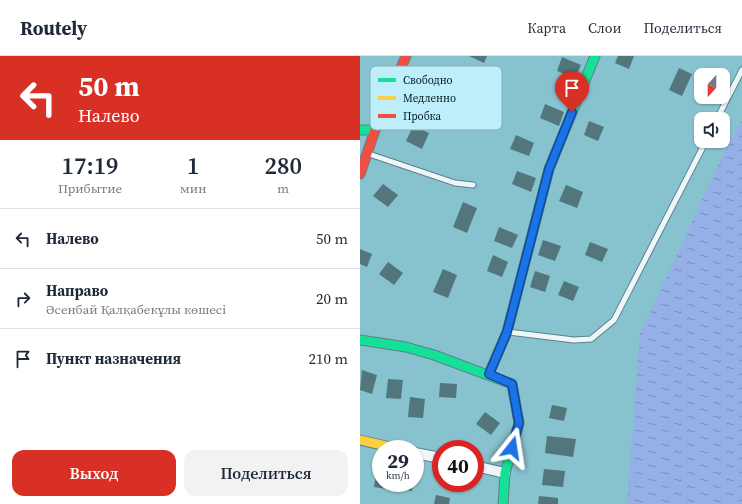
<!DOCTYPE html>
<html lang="ru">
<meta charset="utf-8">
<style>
body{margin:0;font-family:"Source Serif 4",serif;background:#f2f2f3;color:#1f2937;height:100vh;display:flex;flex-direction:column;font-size:15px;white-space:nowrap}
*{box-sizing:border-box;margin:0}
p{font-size:13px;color:#747a83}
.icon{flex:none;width:22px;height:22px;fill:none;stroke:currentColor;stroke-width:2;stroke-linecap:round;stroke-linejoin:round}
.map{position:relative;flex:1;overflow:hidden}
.sheet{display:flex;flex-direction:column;background:#fff;width:360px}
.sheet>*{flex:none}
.hud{background:#d93025;color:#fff;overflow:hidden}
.needle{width:26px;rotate:201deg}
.controls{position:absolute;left:334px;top:12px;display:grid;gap:8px}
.controls a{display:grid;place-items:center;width:36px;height:36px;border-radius:8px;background:#fff;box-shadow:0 1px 3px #0004;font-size:20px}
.speed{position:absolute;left:12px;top:384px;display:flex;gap:8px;font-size:20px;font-weight:700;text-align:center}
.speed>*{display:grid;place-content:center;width:52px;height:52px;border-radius:50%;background:#fff;box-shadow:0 1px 3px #0004;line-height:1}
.speed small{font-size:10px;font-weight:400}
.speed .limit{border:6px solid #d22;background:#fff;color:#111}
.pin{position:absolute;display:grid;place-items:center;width:34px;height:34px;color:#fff;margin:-41px -17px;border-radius:50% 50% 50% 0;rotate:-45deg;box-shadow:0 0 4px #0007}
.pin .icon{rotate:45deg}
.me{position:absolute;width:44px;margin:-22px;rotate:15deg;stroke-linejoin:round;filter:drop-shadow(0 0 3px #0008)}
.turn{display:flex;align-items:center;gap:14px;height:84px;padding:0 12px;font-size:18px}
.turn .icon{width:52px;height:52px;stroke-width:2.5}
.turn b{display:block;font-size:28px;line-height:34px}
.eta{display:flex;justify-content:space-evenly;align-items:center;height:68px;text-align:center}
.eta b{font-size:24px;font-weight:600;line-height:28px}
.action{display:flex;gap:8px;margin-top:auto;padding:8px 12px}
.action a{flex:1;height:46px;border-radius:12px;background:#d93025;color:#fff;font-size:16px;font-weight:600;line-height:46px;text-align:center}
.action a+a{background:#f2f2f3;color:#1f2937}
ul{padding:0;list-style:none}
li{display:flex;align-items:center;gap:12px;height:60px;padding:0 12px;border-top:1px solid #e0e1e3}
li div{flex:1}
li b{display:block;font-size:15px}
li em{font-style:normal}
header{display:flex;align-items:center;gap:24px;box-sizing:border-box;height:56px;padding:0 20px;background:#fff;border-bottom:1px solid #e0e1e3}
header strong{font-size:19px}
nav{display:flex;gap:22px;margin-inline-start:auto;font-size:14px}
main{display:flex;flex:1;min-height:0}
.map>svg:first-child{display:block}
</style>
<header>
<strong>Routely</strong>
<nav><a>Карта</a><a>Слои</a><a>Поделиться</a></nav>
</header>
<main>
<section class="sheet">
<div class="hud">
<div class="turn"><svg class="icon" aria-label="left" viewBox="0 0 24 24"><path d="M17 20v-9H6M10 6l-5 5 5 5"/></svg><div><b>50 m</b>Налево</div></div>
</div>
<div class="eta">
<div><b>17:19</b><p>Прибытие</p></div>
<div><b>1</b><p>мин</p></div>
<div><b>280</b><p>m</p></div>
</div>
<ul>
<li><svg class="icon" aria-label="left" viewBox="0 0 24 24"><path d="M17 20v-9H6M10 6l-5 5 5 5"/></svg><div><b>Налево</b></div><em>50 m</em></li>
<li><svg class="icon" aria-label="right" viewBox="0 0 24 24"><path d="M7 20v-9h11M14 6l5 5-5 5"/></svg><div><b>Направо</b><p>Әсенбай Қалқабекұлы көшесі</p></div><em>20 m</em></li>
<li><svg class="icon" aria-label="arrive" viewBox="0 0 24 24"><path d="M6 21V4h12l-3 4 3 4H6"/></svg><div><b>Пункт назначения</b></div><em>210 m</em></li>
</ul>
<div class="action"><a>Выход</a><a>Поделиться</a></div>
</section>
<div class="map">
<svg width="382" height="448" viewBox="0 0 382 448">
<defs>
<pattern id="water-ripples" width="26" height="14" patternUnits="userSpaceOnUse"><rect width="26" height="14" fill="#94b0e7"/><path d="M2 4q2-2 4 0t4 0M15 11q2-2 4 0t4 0" fill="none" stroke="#778ebb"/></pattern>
</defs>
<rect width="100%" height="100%" fill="#87c2cf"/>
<!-- water -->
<path fill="url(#water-ripples)" d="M 382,64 L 382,448 L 267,448 L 280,278 L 360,105 Z"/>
<!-- building -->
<g fill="#52767b">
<path d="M 109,0 L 127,0 L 124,7 Z"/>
<path d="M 258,0 L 274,0 L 269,13 L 255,7 Z"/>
<path d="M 202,1 L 221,9 L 215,22 L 197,15 Z"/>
<path d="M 319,12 L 332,18 L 322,40 L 309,34 Z"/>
<path d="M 185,48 L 204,56 L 199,70 L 180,62 Z"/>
<path d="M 229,65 L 244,71 L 238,85 L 224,79 Z"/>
<path d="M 53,70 L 69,77 L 62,93 L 46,85 Z"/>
<path d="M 156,79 L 174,87 L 169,100 L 150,93 Z"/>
<path d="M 157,115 L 176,122 L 171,136 L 152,128 Z"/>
<path d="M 23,128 L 38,139 L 28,151 L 13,140 Z"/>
<path d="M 206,129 L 223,136 L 217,152 L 199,145 Z"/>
<path d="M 103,146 L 117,152 L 107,177 L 93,171 Z"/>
<path d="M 139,171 L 158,179 L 152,192 L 134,185 Z"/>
<path d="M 183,184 L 201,190 L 195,205 L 178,199 Z"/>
<path d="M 230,186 L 248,193 L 242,206 L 225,199 Z"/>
<path d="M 0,193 L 12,198 L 7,211 L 0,208 Z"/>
<path d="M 133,199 L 148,206 L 142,221 L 127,215 Z"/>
<path d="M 28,206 L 43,217 L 34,229 L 19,218 Z"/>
<path d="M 83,213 L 97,219 L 88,242 L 73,236 Z"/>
<path d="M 175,215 L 190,220 L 185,236 L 170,231 Z"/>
<path d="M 204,225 L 219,231 L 213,245 L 198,239 Z"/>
<path d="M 2,314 L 17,319 L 12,338 L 0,334 Z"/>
<path d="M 28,323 L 43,324 L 41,343 L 26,342 Z"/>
<path d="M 80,327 L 97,328 L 96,342 L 79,341 Z"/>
<path d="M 50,341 L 65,343 L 63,362 L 48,361 Z"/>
<path d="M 192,349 L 207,352 L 204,365 L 189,362 Z"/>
<path d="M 125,356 L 140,367 L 131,379 L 116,368 Z"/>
<path d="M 187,380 L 216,383 L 213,401 L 185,397 Z"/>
<path d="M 184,413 L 205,415 L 203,431 L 182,429 Z"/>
<path d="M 16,419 L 21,419 L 21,427 L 28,427 L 27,433 L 14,431 Z"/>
<path d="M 41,427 L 53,427 L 52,435 L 40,433 Z"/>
<path d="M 76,439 L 90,442 L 89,448 L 74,448 Z"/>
<path d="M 179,440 L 198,442 L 198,448 L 178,448 Z"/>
</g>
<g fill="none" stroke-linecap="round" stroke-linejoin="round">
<!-- lane casing -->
<g stroke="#5b818a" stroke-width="7">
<g id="lane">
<path d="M 357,63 L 382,14"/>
<path d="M 9,98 L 95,127 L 113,129"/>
<path d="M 148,276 L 214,284 L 231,283 L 254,264 L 346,85"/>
</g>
</g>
<!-- street casing -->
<g stroke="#5b818a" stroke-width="12">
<g id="street">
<path d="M 55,397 L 81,402"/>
<path d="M 115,410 L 145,417"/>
</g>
</g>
<!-- fast casing -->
<g stroke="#5b818a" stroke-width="11">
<g id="fast">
<path d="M 0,74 L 15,74"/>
<path d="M 0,284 L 46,291 L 74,299 L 152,328 L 159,367 L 145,417 L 143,448"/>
<path d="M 129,318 L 147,276 L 189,113 L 235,0"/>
</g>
</g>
<!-- slow casing -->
<g stroke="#5b818a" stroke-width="11">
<path id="slow" d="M 0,384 L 39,393"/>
</g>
<!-- jam casing -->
<g stroke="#5b818a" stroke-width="11">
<path id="jam" d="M 0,118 L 15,74 L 46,0"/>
</g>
<!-- lane -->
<use href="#lane" stroke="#edf6f8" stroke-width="5"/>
<!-- street -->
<use href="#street" stroke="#edf6f8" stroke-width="10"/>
<!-- fast -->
<use href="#fast" stroke="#16e098" stroke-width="9"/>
<!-- slow -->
<use href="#slow" stroke="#ffcf43" stroke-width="9"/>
<!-- jam -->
<use href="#jam" stroke="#f24e42" stroke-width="9"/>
</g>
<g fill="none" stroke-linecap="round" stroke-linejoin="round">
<!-- route casing -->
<g stroke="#114b97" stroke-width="10">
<path id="route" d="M 152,392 L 159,367 L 152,328 L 129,318 L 147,276 L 189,113 L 212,56"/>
</g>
<!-- route -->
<use href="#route" stroke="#1a73e8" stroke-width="7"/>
</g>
<!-- legend -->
<rect x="10" y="10" width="132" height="64" rx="6" fill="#bdeefa" stroke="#85aeb8" stroke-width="1"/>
<rect x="18" y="22" width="18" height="4" fill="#16e098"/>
<rect x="18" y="40" width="18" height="4" fill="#ffcf43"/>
<rect x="18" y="58" width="18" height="4" fill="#f24e42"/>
<g font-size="11" fill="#031a1f">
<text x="43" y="28">Свободно</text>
<text x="43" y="46">Медленно</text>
<text x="43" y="64">Пробка</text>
</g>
</svg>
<div class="controls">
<a><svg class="needle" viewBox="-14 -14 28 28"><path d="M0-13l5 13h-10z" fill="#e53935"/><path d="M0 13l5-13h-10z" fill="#747a83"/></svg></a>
<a><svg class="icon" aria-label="sound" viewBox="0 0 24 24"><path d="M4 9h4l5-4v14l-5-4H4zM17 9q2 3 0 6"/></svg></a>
</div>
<div class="speed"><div>29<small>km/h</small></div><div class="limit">40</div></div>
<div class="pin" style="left:212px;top:56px;background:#d93025"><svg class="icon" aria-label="arrive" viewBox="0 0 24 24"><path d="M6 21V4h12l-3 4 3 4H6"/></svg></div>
<svg class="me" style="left:152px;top:392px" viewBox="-20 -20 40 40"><path d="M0-17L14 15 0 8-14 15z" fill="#1a73e8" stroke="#fff" stroke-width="4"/></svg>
</div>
</main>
